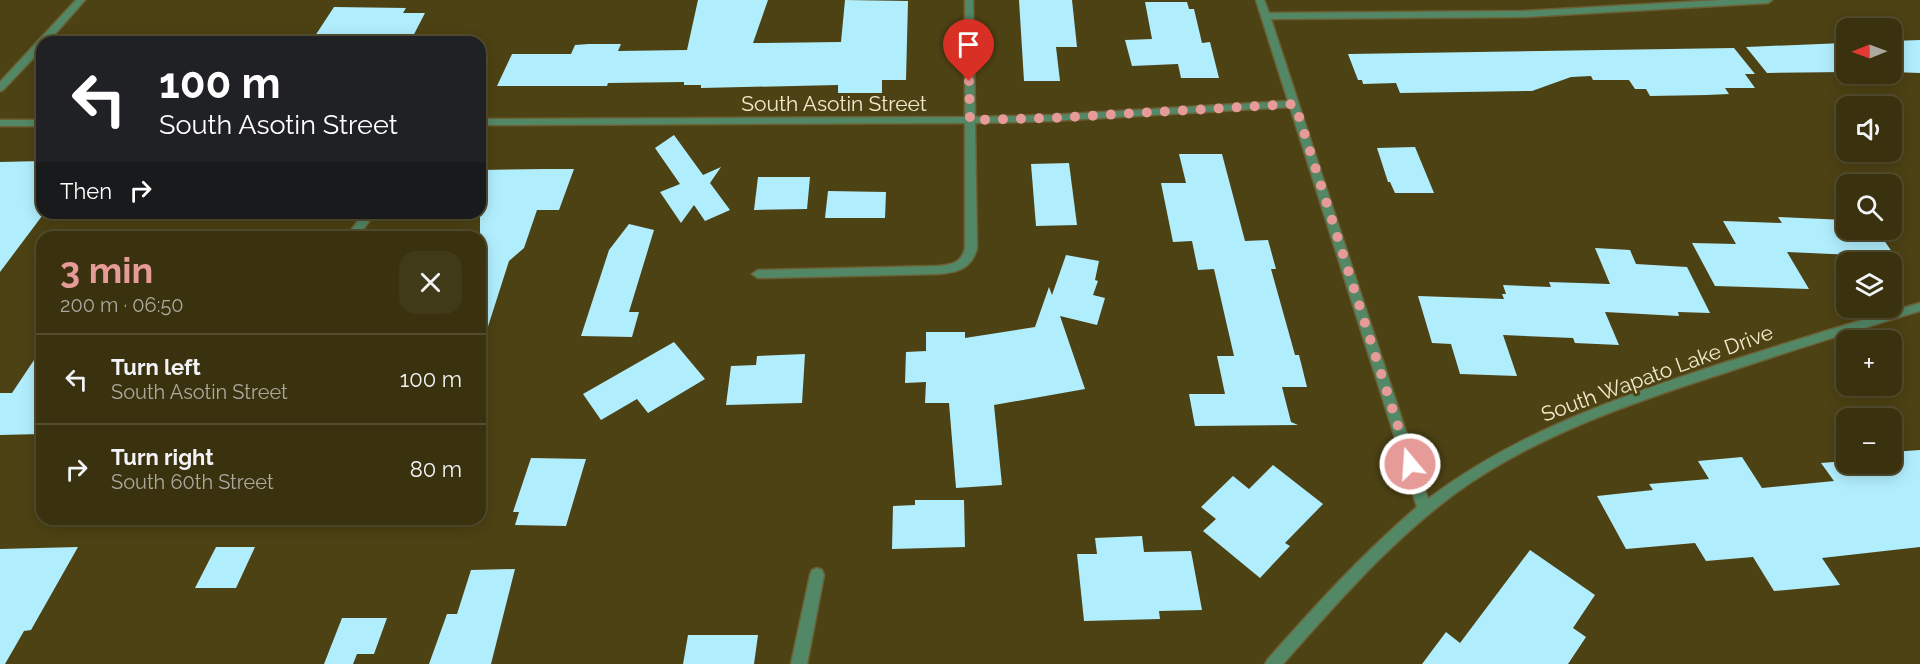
<!DOCTYPE html>
<meta charset="utf-8">
<style>
body{margin:0;font-family:Raleway,sans-serif;background:#413a18;color:#f1f3f6;height:100vh;display:flex;flex-direction:column;font-size:22px;white-space:nowrap}
*{box-sizing:border-box;margin:0}
p{font-size:20px;color:#abaa9e}
.icon{flex:none;width:33px;height:33px;fill:none;stroke:currentColor;stroke-width:2;stroke-linecap:round;stroke-linejoin:round}
.map{position:relative;flex:1;overflow:hidden}
.panel{position:absolute;left:36px;top:231px;width:450px;height:294px;display:flex;flex-direction:column;background:#3a320f;border-radius:18px;box-shadow:0 3px 15px #0003,0 0 0 2px #544d2f}
.panel>*{flex:none}
.hud{position:absolute;left:36px;top:36px;width:450px;height:183px;border-radius:18px;box-shadow:0 3px 15px #0003,0 0 0 2px #544d2f;background:#202124;color:#fff;overflow:hidden}
.needle{width:39px;rotate:269deg}
.tools{position:absolute;left:1836px;top:18px;display:grid;gap:12px}
.tools a{display:grid;place-items:center;width:66px;height:66px;border-radius:12px;background:#3a320f;box-shadow:0 3px 15px #0003,0 0 0 2px #544d2f;font-size:30px}
.pin{position:absolute;display:grid;place-items:center;width:51px;height:51px;color:#fff;margin:-62px -26px;border-radius:50% 50% 50% 0;rotate:-45deg;box-shadow:0 0 6px #0007}
.pin .icon{rotate:45deg}
.me{position:absolute;width:66px;margin:-33px;rotate:342deg;stroke-linejoin:round;filter:drop-shadow(0 0 4px #0008)}
.turn{display:flex;align-items:center;gap:21px;height:126px;padding:0 24px;font-size:27px}
.turn .icon{width:78px;height:78px;stroke-width:2.5}
.turn b{display:block;font-size:42px;line-height:51px}
.then{display:flex;align-items:center;height:57px;padding:0 24px;background:#0003;gap:12px;font-size:22px}
.round{display:grid;place-items:center;flex:none;width:63px;height:63px;border-radius:18px;background:#413a18}
.headline{display:flex;align-items:center;justify-content:space-between;height:102px;padding:0 24px}
h1{font-size:36px;font-weight:700;line-height:45px;color:#e69b98}
ul{padding:0;list-style:none}
li{display:flex;align-items:center;gap:18px;height:90px;padding:0 24px;border-top:2px solid #544d2f}
li div{flex:1}
li b{display:block;font-size:22px}
li em{font-style:normal}
.map>svg:first-child{display:block}
</style>
<div class="map">
<svg width="1920" height="664" viewBox="0 0 1920 664">
<rect width="100%" height="100%" fill="#4d4214"/>
<!-- building -->
<g fill="#b1eefd">
<path d="M 698,0 L 768,0 L 753,43 L 841,42 L 845,0 L 908,1 L 906,80 L 882,80 L 882,93 L 838,93 L 838,85 L 701,88 L 701,85 L 684,85 L 684,82 L 608,83 L 607,86 L 497,86 L 512,54 L 571,54 L 575,45 L 589,44 L 621,44 L 618,51 L 687,50 Z"/>
<path d="M 1019,0 L 1072,0 L 1077,47 L 1056,47 L 1060,81 L 1024,81 Z"/>
<path d="M 1145,2 L 1187,2 L 1189,9 L 1194,9 L 1202,43 L 1210,42 L 1219,78 L 1181,78 L 1178,64 L 1132,66 L 1125,40 L 1152,39 Z"/>
<path d="M 334,7 L 406,8 L 403,13 L 425,13 L 410,42 L 311,42 Z"/>
<path d="M 1920,40 L 1920,73 L 1892,72 L 1892,41 Z"/>
<path d="M 1842,41 L 1846,41 L 1846,72 L 1767,73 L 1746,47 L 1844,43 Z"/>
<path d="M 1734,48 L 1755,74 L 1745,74 L 1755,88 L 1725,88 L 1729,94 L 1707,95 L 1650,96 L 1646,89 L 1635,89 L 1629,80 L 1593,80 L 1591,76 L 1571,77 L 1532,91 L 1400,93 L 1396,83 L 1363,84 L 1362,80 L 1358,80 L 1348,54 Z"/>
<path d="M 674,135 L 703,175 L 721,167 L 710,183 L 730,210 L 705,221 L 694,205 L 681,223 L 660,192 L 680,184 L 655,148 Z"/>
<path d="M 1415,147 L 1434,193 L 1395,193 L 1390,182 L 1388,182 L 1377,148 Z"/>
<path d="M 1179,154 L 1222,154 L 1245,241 L 1268,240 L 1276,269 L 1271,269 L 1295,355 L 1299,355 L 1307,387 L 1282,387 L 1291,422 L 1298,425 L 1195,426 L 1189,394 L 1225,394 L 1217,356 L 1234,356 L 1214,269 L 1198,270 L 1192,241 L 1173,242 L 1161,183 L 1186,183 Z"/>
<path d="M 42,161 L 42,216 L 0,272 L 0,162 Z"/>
<path d="M 1069,163 L 1077,225 L 1036,226 L 1031,164 Z"/>
<path d="M 545,169 L 574,169 L 559,210 L 537,210 L 524,248 L 509,261 L 484,339 L 480,338 L 480,170 Z"/>
<path d="M 758,177 L 810,177 L 807,209 L 754,210 Z"/>
<path d="M 828,191 L 886,192 L 885,218 L 825,218 Z"/>
<path d="M 1778,217 L 1846,220 L 1846,230 L 1877,230 L 1899,262 L 1857,260 L 1854,255 L 1787,252 L 1809,289 L 1715,286 L 1692,243 L 1736,244 L 1723,221 L 1782,223 Z"/>
<path d="M 629,224 L 654,230 L 629,312 L 639,312 L 632,337 L 581,336 L 609,250 Z"/>
<path d="M 1595,248 L 1630,250 L 1636,264 L 1687,267 L 1710,313 L 1678,312 L 1679,316 L 1605,312 L 1619,345 L 1575,343 L 1573,338 L 1503,335 L 1517,376 L 1460,374 L 1451,344 L 1432,343 L 1418,296 L 1504,299 L 1502,294 L 1506,294 L 1503,285 L 1551,287 L 1549,282 L 1610,284 Z"/>
<path d="M 1066,255 L 1099,261 L 1095,280 L 1098,281 L 1093,295 L 1105,298 L 1097,325 L 1060,316 L 1085,389 L 994,405 L 1002,485 L 956,488 L 949,403 L 925,403 L 926,382 L 905,383 L 906,352 L 926,351 L 926,332 L 965,332 L 965,338 L 1035,327 L 1049,287 L 1052,295 Z"/>
<path d="M 674,342 L 705,379 L 648,413 L 637,399 L 601,420 L 583,394 Z"/>
<path d="M 42,348 L 42,434 L 0,435 L 0,393 L 12,393 Z"/>
<path d="M 805,354 L 802,403 L 726,405 L 731,366 L 756,365 L 757,356 Z"/>
<path d="M 1920,450 L 1920,547 L 1822,558 L 1840,585 L 1774,591 L 1753,557 L 1706,561 L 1695,543 L 1626,549 L 1597,496 L 1653,490 L 1649,484 L 1709,479 L 1698,461 L 1742,457 L 1762,488 L 1834,481 L 1821,463 L 1846,461 L 1846,464 L 1892,464 L 1892,452 Z"/>
<path d="M 531,458 L 586,459 L 566,526 L 515,525 L 519,512 L 513,512 Z"/>
<path d="M 1273,465 L 1323,504 L 1285,543 L 1290,546 L 1260,578 L 1203,531 L 1216,519 L 1201,507 L 1233,476 L 1249,489 Z"/>
<path d="M 915,500 L 964,500 L 965,547 L 892,549 L 893,506 L 915,505 Z"/>
<path d="M 1142,536 L 1144,552 L 1191,551 L 1202,610 L 1159,611 L 1160,619 L 1084,621 L 1077,554 L 1097,554 L 1095,538 Z"/>
<path d="M 78,547 L 31,630 L 24,631 L 5,664 L 0,664 L 0,549 Z"/>
<path d="M 216,547 L 255,547 L 236,588 L 195,588 Z"/>
<path d="M 1530,550 L 1595,595 L 1573,628 L 1586,637 L 1568,664 L 1422,664 L 1446,632 L 1460,643 Z"/>
<path d="M 515,569 L 491,664 L 429,664 L 447,614 L 457,614 L 471,570 Z"/>
<path d="M 342,618 L 387,618 L 374,654 L 357,654 L 353,664 L 324,664 Z"/>
<path d="M 688,635 L 758,635 L 754,664 L 683,664 Z"/>
</g>
<g fill="none" stroke-linecap="round" stroke-linejoin="round">
<!-- street casing -->
<g stroke="#6b6035" stroke-width="3">
<g id="street">
<path d="M 76,0 L 85,0 L 48,42 L 42,42 L 42,49 L 3,90 L 0,91 L 0,82 Z"/>
<path d="M 965,0 L 973,0 L 975,117 L 1052,115 L 1288,101 L 1256,0 L 1264,0 L 1269,13 L 1522,11 L 1721,0 L 1772,0 L 1768,3 L 1522,17 L 1271,19 L 1428,499 C 1515,433 1618,397 1720,364 C 1787,343 1853,322 1920,303 L 1920,311 C 1853,331 1787,352 1721,374 C 1628,404 1532,437 1453,495 C 1389,543 1336,604 1283,664 L 1265,664 L 1268,659 C 1315,606 1363,553 1417,507 L 1290,107 L 1052,121 L 975,123 L 977,248 C 972,269 956,273 937,274 L 758,278 L 752,274 L 758,270 L 937,266 C 951,265 962,263 965,248 L 965,123 L 480,125 L 480,119 L 965,117 Z"/>
<rect x="0" y="120" width="42" height="6"/>
<path d="M 364,213 L 375,213 L 358,237 L 346,237 Z"/>
<path d="M 817,568 L 822,570 L 824,575 L 807,664 L 791,664 L 810,575 L 812,570 Z"/>
</g>
</g>
<!-- street -->
<use href="#street" fill="#538866" fill-rule="evenodd"/>
</g>
<g fill="none" stroke-linecap="round" stroke-linejoin="round">
<!-- route -->
<path stroke="#e69b98" stroke-width="10" stroke-dasharray="0 18" d="M 969,81 L 970,120 L 1052,118 L 1295,104 L 1410,464"/>
</g>
<g text-anchor="middle" dominant-baseline="central" stroke-width="6" stroke-linejoin="round" paint-order="stroke">
<!-- street labels -->
<g font-size="21" fill="#f1eacb" stroke="#4d4214">
<text x="834" y="103">South Asotin Street</text>
<text transform="translate(1657 373) rotate(-20)">South Wapato Lake Drive</text>
</g>
</g>
</svg>
<div class="tools">
<a><svg class="needle" viewBox="-14 -14 28 28"><path d="M0-13l5 13h-10z" fill="#e53935"/><path d="M0 13l5-13h-10z" fill="#abaa9e"/></svg></a>
<a><svg class="icon" aria-label="sound" viewBox="0 0 24 24"><path d="M4 9h4l5-4v14l-5-4H4zM17 9q2 3 0 6"/></svg></a>
<a><svg class="icon" aria-label="search" viewBox="0 0 24 24"><circle cx="10" cy="10" r="6"/><path d="M15 15l6 6"/></svg></a>
<a><svg class="icon" aria-label="layers" viewBox="0 0 24 24"><path d="M12 4l9 5-9 5-9-5zM3 14l9 5 9-5"/></svg></a>
<a>+</a>
<a>−</a>
</div>
<div class="pin" style="left:969px;top:81px;background:#d93025"><svg class="icon" aria-label="arrive" viewBox="0 0 24 24"><path d="M6 21V4h12l-3 4 3 4H6"/></svg></div>
<svg class="me" style="left:1410px;top:464px" viewBox="-20 -20 40 40"><circle r="17" fill="#e69b98" stroke="#fff" stroke-width="3"/><path d="M0-11L8 9 0 5-8 9z" fill="#fff"/></svg>
<div class="hud">
<div class="turn"><svg class="icon" aria-label="left" viewBox="0 0 24 24"><path d="M17 20v-9H6M10 6l-5 5 5 5"/></svg><div><b>100 m</b>South Asotin Street</div></div>
<div class="then">Then<svg class="icon" aria-label="right" viewBox="0 0 24 24"><path d="M7 20v-9h11M14 6l5 5-5 5"/></svg></div>
</div>
<section class="panel">
<div class="headline"><div><h1>3 min</h1><p>200 m · 06:50</p></div><a class="round"><svg class="icon" aria-label="close" viewBox="0 0 24 24"><path d="M6 6l12 12M18 6L6 18"/></svg></a></div>
<ul>
<li><svg class="icon" aria-label="left" viewBox="0 0 24 24"><path d="M17 20v-9H6M10 6l-5 5 5 5"/></svg><div><b>Turn left</b><p>South Asotin Street</p></div><em>100 m</em></li>
<li><svg class="icon" aria-label="right" viewBox="0 0 24 24"><path d="M7 20v-9h11M14 6l5 5-5 5"/></svg><div><b>Turn right</b><p>South 60th Street</p></div><em>80 m</em></li>
</ul>
</section>
</div>
